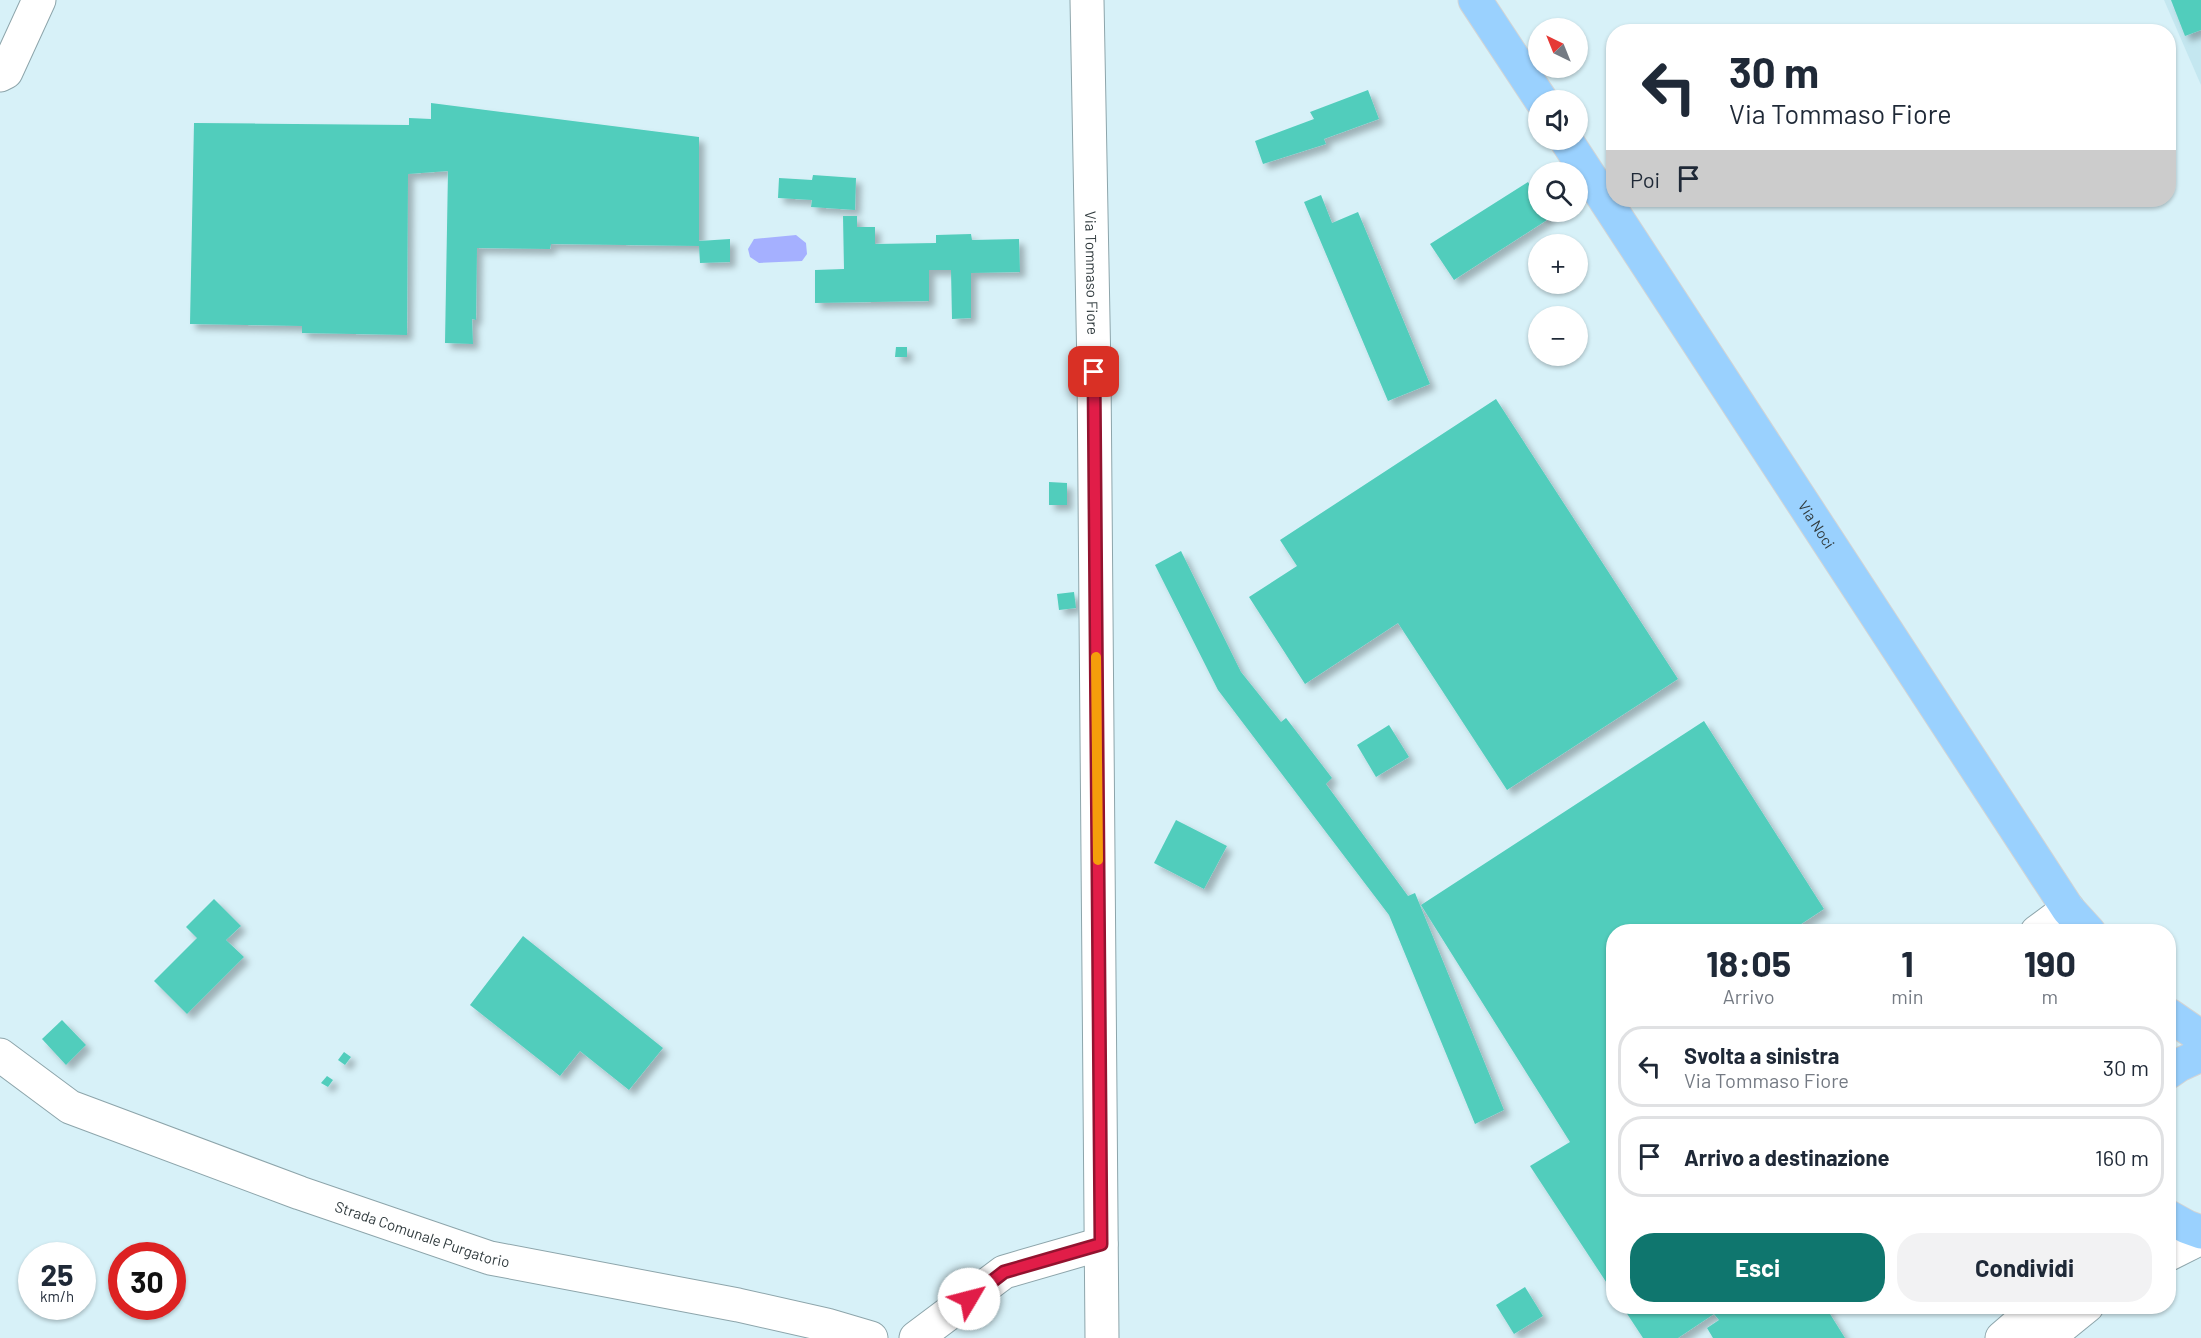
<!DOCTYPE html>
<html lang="it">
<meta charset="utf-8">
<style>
body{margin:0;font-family:Barlow,sans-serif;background:#f2f2f3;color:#1f2937;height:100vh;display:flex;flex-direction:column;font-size:22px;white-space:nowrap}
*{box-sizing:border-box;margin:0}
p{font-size:20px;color:#747a83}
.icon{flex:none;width:33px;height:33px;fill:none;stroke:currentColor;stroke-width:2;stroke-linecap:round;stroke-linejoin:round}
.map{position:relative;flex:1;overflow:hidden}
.side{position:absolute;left:1606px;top:924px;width:570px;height:390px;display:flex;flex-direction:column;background:#fff;border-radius:24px;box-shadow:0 2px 4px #0004}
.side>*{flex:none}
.guide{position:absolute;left:1606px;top:24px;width:570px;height:183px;border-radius:24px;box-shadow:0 2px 4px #0004;background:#fff;color:#1f2937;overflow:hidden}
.needle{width:39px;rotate:317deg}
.fabs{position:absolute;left:1528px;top:18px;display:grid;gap:12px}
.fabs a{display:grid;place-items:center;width:60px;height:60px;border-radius:50%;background:#fff;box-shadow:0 2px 4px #0004;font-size:30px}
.speed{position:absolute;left:18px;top:1242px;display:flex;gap:12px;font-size:30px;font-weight:700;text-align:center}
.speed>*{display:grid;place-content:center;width:78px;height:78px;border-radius:50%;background:#fff;box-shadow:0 2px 4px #0004;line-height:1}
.speed small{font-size:15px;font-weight:400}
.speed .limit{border:9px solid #d22;background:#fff;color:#111}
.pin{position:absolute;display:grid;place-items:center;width:51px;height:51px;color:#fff;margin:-26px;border-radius:12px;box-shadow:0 3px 9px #0006}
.me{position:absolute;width:66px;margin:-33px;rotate:53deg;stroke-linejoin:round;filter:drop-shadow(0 0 4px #0008)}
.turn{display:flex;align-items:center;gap:21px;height:126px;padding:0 24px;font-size:27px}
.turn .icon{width:78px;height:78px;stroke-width:2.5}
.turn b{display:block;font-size:42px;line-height:51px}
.then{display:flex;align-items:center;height:57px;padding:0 24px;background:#0003;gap:12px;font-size:22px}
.eta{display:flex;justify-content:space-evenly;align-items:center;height:102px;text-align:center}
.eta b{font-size:36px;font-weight:700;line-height:42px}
.cta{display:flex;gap:12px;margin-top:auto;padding:12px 24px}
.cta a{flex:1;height:69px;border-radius:24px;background:#0f766e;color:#fff;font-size:24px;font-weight:700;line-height:69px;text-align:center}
.cta a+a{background:#f2f2f3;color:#1f2937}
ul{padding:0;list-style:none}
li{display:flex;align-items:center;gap:18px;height:81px;margin:0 12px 9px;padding:0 12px;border:3px solid #e0e1e3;border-radius:24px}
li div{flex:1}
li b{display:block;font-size:22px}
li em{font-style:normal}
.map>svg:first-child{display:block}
</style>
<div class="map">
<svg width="2201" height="1338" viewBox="0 0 2201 1338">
<defs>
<filter id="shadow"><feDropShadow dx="5.5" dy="5.5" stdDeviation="3" flood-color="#0004"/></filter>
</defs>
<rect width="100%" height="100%" fill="#d7f1f8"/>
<!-- built -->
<path fill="#c4e7f0" d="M 2164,0 L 2201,0 L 2201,85 Z"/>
<!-- water -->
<path fill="#a5b0ff" d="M 796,235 L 806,243 L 807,254 L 802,261 L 759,263 L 750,257 L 748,249 L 754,239 Z"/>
<!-- building -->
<g fill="#51cdbc" filter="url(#shadow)">
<path d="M 2171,0 L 2201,0 L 2201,30 L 2185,36 Z"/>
<path d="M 1368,90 L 1379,119 L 1324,139 L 1326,144 L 1263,164 L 1255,141 L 1314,119 L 1310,112 Z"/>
<path d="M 431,103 L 699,137 L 699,241 L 730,239 L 730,262 L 700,263 L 699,246 L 551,244 L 550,249 L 477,248 L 476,320 L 472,319 L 473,344 L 445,343 L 448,171 L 408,174 L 407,335 L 302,333 L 302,326 L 190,324 L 194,123 L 409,125 L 409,118 L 431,119 Z"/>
<path d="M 813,175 L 856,178 L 855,210 L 811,207 L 812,200 L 778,198 L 779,178 L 812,180 Z"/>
<path d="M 1528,182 L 1539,200 L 1539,212 L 1546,212 L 1550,218 L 1454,280 L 1430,244 Z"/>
<path d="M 1321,195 L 1332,223 L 1358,212 L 1430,384 L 1388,401 L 1304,202 Z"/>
<path d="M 843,216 L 857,216 L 857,227 L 875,227 L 875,244 L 936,243 L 936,235 L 971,234 L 972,240 L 1019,239 L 1020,272 L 971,273 L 971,318 L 952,319 L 951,270 L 929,270 L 929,301 L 815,303 L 815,270 L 844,269 Z"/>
<path d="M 896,347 L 907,347 L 907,357 L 895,357 Z"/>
<path d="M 1496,399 L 1678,679 L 1507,790 L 1398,623 L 1305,684 L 1249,597 L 1297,566 L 1280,540 Z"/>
<path d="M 1049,482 L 1067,483 L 1067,505 L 1049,505 Z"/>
<path d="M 1181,551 L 1241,672 L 1281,722 L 1286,718 L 1332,778 L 1326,784 L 1408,896 L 1415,893 L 1504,1110 L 1475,1124 L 1389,915 L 1218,690 L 1155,565 Z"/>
<path d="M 1074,592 L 1076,608 L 1059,610 L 1057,594 Z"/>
<path d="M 1704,721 L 1824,909 L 1789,932 L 1614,932 L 1614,1294 L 1530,1166 L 1570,1142 L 1421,905 Z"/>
<path d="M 1389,725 L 1409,757 L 1376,777 L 1357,745 Z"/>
<path d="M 1176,820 L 1227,846 L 1204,889 L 1154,863 Z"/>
<path d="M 214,899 L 241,926 L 226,940 L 244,957 L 187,1014 L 154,981 L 197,938 L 186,927 Z"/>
<path d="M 523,936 L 663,1048 L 629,1090 L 580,1051 L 560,1076 L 470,1005 Z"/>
<path d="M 62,1020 L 86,1045 L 66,1065 L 42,1039 Z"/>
<path d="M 344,1052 L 351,1057 L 345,1065 L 338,1060 Z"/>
<path d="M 327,1076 L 333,1080 L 328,1087 L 321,1083 Z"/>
<path d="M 1525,1287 L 1543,1316 L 1514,1334 L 1496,1305 Z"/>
<path d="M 1622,1306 L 1825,1306 L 1845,1338 L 1713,1338 L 1707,1328 L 1719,1320 L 1714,1314 L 1678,1338 L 1643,1338 Z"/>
</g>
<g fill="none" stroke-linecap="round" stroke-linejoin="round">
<!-- minor casing -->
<g stroke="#8da5ab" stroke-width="35">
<g id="minor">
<path id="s1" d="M 1087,0 L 1094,372 L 1102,1338"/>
<path d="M 0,75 L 6,72 L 39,0"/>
<path d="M 2037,932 L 2068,909"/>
<path id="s2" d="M 0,1055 L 70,1107 L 300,1193 L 490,1258 L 738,1305 L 827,1325 L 871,1338"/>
<path d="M 2169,1254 L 2201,1238"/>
<path d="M 916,1338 L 1004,1272 L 1101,1244"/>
<path d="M 2002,1338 L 2039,1306"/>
<path d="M 2039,1338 L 2061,1327 L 2087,1306"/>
</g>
</g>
<!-- major casing -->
<g stroke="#d2d4d5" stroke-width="35">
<g id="major">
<path d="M 1475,0 L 1541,100"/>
<path id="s3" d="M 1566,140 L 2068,909 L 2089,932"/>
<path d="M 2169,1015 L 2201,1037"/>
<path d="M 2169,1072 L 2179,1065 L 2201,1055"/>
<path d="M 2169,1217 L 2187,1227 L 2201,1232"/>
</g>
</g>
<!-- minor -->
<use href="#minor" stroke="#fff" stroke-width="33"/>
<!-- major -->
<use href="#major" stroke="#9ad1fe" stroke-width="33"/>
</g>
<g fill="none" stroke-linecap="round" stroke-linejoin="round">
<!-- route casing -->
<g stroke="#92132f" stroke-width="15">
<path id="route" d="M 969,1299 L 1004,1272 L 1101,1244 L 1094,372"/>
</g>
<!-- route -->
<use href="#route" stroke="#e11d48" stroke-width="10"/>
<!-- slow -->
<path stroke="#f59e0b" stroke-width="10" d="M 1096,657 L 1098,860"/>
</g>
<g text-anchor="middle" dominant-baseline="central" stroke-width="4.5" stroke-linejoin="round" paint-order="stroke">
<!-- street labels -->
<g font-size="15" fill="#313b3e" stroke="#d7f1f8">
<text stroke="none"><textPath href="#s1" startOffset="273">Via Tommaso Fiore</textPath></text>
<text stroke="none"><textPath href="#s3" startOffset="459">Via Noci</textPath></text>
<text stroke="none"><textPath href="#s2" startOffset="462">Strada Comunale Purgatorio</textPath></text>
</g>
</g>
</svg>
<div class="fabs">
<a><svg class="needle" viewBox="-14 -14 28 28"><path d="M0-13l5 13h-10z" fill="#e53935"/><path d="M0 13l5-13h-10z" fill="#747a83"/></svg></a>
<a><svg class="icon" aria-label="sound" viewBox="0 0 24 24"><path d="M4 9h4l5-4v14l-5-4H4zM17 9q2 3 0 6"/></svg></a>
<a><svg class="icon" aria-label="search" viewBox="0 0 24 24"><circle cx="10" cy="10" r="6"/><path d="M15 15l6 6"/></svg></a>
<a>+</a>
<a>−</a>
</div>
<div class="speed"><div>25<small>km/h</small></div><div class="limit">30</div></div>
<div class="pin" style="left:1094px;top:372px;background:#d93025"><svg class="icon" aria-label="arrive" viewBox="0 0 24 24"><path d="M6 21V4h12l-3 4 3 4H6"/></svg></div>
<svg class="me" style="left:969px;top:1299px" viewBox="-20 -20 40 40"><circle r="19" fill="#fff"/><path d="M0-13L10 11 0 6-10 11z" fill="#e11d48"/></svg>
<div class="guide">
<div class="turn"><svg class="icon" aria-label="left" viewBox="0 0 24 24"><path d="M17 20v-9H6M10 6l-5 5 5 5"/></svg><div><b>30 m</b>Via Tommaso Fiore</div></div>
<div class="then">Poi<svg class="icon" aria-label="arrive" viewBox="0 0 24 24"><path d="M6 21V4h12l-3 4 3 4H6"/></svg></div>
</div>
<section class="side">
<div class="eta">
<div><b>18:05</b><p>Arrivo</p></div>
<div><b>1</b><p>min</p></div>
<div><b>190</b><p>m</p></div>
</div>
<ul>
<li><svg class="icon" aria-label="left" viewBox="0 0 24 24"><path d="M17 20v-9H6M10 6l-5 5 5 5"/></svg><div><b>Svolta a sinistra</b><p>Via Tommaso Fiore</p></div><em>30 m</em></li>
<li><svg class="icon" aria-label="arrive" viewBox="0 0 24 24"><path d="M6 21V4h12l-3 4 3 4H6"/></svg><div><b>Arrivo a destinazione</b></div><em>160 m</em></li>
</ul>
<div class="cta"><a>Esci</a><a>Condividi</a></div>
</section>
</div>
